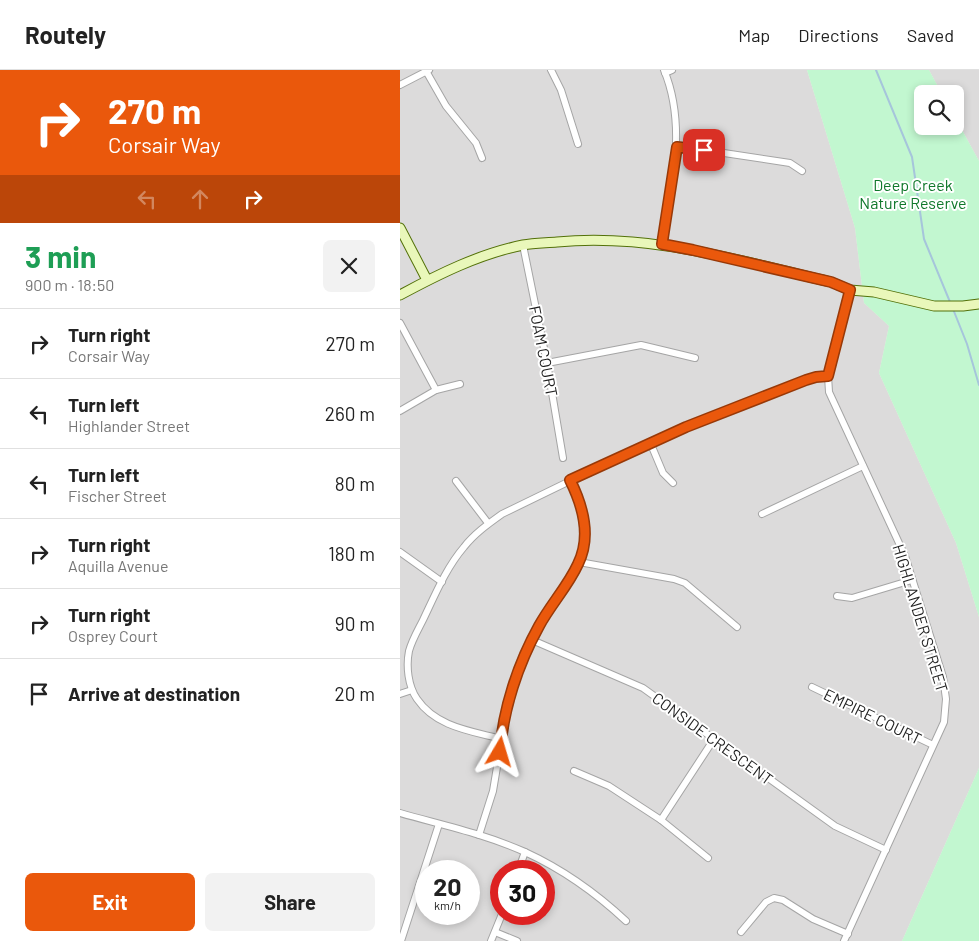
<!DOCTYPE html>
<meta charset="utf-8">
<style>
body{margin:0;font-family:Barlow,sans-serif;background:#f2f2f2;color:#222;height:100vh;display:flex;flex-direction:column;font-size:19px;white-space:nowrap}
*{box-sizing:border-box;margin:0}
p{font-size:16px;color:#767676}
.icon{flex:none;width:28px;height:28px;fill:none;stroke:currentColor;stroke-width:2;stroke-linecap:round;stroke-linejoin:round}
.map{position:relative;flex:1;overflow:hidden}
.panel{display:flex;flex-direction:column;background:#fff;width:400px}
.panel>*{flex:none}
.guide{background:#ea580c;color:#fff;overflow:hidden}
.buttons{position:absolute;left:514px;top:15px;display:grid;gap:10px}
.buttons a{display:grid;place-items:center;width:50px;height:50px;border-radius:8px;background:#fff;box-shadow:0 2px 8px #0003;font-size:25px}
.speed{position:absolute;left:15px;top:790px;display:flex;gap:10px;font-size:25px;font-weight:700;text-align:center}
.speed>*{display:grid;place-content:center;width:65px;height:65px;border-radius:50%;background:#fff;box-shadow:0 2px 8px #0003;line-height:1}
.speed small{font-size:12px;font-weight:400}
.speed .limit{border:8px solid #d22;background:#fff;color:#111}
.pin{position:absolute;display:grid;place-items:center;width:42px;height:42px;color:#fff;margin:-21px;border-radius:10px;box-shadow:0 2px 8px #0006}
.me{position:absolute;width:55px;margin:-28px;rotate:7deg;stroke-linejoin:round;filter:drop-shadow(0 0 4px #0008)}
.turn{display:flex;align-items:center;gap:18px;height:105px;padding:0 25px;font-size:22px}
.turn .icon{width:65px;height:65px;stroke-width:2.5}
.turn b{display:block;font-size:35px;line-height:42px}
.lanes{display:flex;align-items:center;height:48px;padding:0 25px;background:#0003;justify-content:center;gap:25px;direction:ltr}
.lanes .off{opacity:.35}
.round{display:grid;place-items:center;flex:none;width:52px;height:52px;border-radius:8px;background:#f2f2f2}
.summary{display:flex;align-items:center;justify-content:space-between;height:85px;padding:0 25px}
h1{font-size:30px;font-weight:700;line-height:38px;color:#1e9e55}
.cta{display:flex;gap:10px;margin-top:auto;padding:10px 25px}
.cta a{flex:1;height:58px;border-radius:8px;background:#ea580c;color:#fff;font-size:20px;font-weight:700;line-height:58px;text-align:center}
.cta a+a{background:#f2f2f2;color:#222}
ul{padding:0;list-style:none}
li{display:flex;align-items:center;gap:15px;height:70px;padding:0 25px;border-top:1px solid #e0e0e0}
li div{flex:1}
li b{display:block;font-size:19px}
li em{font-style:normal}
header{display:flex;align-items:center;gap:30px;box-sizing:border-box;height:70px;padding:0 25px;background:#fff;border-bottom:1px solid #e0e0e0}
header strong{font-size:24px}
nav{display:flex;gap:28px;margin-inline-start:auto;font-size:18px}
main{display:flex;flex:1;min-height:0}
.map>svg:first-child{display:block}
</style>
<header>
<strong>Routely</strong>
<nav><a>Map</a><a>Directions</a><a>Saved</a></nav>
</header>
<main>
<section class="panel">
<div class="guide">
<div class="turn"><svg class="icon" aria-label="right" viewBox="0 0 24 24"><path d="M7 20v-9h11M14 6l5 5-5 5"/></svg><div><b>270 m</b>Corsair Way</div></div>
<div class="lanes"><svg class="icon off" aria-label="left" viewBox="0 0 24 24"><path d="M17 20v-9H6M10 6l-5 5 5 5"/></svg><svg class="icon off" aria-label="ahead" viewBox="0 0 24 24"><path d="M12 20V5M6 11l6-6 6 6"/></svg><svg class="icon" aria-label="right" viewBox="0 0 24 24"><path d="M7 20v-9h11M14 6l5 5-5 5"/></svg></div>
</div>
<div class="summary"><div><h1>3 min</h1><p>900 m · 18:50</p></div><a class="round"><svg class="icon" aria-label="close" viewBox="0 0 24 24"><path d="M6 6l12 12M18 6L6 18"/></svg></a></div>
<ul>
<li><svg class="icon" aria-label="right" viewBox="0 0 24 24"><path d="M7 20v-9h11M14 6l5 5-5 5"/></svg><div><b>Turn right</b><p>Corsair Way</p></div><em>270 m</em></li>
<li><svg class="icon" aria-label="left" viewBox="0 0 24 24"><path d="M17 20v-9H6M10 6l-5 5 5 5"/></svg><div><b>Turn left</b><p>Highlander Street</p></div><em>260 m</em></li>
<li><svg class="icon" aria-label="left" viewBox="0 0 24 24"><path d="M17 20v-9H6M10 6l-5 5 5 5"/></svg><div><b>Turn left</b><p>Fischer Street</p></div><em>80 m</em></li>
<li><svg class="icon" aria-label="right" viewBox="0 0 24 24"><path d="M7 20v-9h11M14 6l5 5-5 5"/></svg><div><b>Turn right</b><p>Aquilla Avenue</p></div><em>180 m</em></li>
<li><svg class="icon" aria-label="right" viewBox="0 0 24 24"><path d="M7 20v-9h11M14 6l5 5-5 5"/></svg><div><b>Turn right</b><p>Osprey Court</p></div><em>90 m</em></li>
<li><svg class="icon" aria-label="arrive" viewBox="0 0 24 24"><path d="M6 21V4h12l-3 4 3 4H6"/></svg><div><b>Arrive at destination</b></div><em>20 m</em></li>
</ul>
<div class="cta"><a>Exit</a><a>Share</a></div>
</section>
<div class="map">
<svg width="579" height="871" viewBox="0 0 579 871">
<rect width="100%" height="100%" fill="#eeede4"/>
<!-- residential -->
<g fill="#dcdbdb" fill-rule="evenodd">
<path d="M 0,0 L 407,0 L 455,158 L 464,233 L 489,256 L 479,303 L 556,473 L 579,547 L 579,698 L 502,871 L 0,871 ZM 26,801 L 69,801 L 69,844 L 26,844 ZM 101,801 L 144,801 L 144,844 L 101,844 Z"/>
<path d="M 529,0 L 579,0 L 579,91 L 555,47 L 555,24 L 542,24 Z"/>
</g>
<!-- park -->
<g fill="#c2f7d0">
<path d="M 407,0 L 529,0 L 542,24 L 522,24 L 522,56 L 555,56 L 555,47 L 579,91 L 579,547 L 556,473 L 479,303 L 489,256 L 464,233 L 455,158 Z"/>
<path d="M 579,698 L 579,871 L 502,871 Z"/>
</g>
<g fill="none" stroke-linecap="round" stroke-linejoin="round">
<!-- stream -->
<g stroke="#a6c5db" stroke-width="2">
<path d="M 476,0 L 512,87 L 524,169 L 550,232"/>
<path d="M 553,239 L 567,274 L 579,315"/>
</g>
<!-- street casing -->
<g stroke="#a5a5a5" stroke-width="8">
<g id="street">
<path d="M 151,0 L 161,20 L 178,74"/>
<path d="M 26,1 L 46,36 L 76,73 L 82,88"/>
<path d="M 265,3 L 272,0"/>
<path d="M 0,15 L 29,0"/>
<path d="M 277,77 L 304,80 L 390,93 L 402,101"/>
<path d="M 262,174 C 272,117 287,55 264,0"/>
<path d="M 123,175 L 147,293 L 163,388"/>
<path d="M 0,253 L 36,320 L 60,314"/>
<path d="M 147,293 L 241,275 L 295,288"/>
<path d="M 0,341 L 36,320"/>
<path d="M 250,372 L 263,403 L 273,413"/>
<path d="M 56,411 L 88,453"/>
<path d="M 362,444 L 463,396"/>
<path d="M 0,482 L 42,512"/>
<path d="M 179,492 L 274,509 L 285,513 L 337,557"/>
<path d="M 437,526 L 452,528 L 512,510"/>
<path d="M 132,570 L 243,618 L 435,756 L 486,780"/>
<path d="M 412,617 L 533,675"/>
<path d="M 0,624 L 12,620"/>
<path d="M 101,669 C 71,661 36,657 17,629 C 8,616 6,596 9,581 C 12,570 18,560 23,550 C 35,525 46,498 64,477 C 74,464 88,454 102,444 L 250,372 L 406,310 L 416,307 L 428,306"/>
<path d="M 174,701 L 209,716 L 261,750"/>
<path d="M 0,743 C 42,755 85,764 125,782 C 162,799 196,823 226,851"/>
<path d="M 79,765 L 93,721 L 104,655 L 118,602 L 139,555 L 175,499 L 181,485 L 185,465 L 183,442 L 180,432 L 170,410"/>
<path d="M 308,788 L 261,750 L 314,669"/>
<path d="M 118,801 L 125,782"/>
<path d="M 95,862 L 117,871"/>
<path d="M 341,862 L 366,832 L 374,828 L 383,830 L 413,849 L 448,864"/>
<path d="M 1,871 L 39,754"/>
<path d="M 91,871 L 102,844"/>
<path d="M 444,871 L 544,652 L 546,629 L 543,607 L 505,486 L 429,322 L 428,306 L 429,297 L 450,220"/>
</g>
</g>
<!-- secondary casing -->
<g stroke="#537109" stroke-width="11">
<g id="secondary">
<path d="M 0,158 L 27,210"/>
<path d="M 0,225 C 39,204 79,184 123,175 C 134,173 146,173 157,172 C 252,163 340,191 431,212 L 450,220 L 474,222 L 534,236 L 563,236 L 579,234"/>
</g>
</g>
<!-- street -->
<use href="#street" stroke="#fff" stroke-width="6"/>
<!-- secondary -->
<use href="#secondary" stroke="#e9f7ba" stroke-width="9"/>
</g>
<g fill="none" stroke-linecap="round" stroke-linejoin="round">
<!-- route casing -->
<g stroke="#983908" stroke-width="12">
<path id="route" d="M 100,682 C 103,639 118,594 139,556 C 151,534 168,516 178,494 C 192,466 183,436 170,410 L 286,357 L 406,310 L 416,307 L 428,306 L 450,220 L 431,212 L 293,180 L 262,174 L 277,77 L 304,80"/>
</g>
<!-- route -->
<use href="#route" stroke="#ea580c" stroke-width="9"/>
</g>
<g text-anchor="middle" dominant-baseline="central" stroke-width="4" stroke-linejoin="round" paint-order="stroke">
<!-- park labels -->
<g font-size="16" fill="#10782b" stroke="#fff">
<text x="513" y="114">Deep Creek<tspan x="513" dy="18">Nature Reserve</tspan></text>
</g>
<!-- street labels -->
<g font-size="16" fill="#1e1e1e" stroke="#fff">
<text transform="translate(144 281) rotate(79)">FOAM COURT</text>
<text transform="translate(521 548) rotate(73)">HIGHLANDER STREET</text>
<text transform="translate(473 646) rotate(26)">EMPIRE COURT</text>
<text transform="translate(313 668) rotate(36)">CONSIDE CRESCENT</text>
</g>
</g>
</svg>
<div class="buttons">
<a><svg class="icon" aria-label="search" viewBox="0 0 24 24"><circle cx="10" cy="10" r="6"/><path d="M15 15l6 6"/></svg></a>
</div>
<div class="speed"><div>20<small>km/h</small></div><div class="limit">30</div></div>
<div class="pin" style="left:304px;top:80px;background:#d93025"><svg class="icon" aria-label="arrive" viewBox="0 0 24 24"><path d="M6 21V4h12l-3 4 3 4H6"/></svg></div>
<svg class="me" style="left:100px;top:682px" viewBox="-20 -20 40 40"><path d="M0-17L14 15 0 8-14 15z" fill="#ea580c" stroke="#fff" stroke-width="4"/></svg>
</div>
</main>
